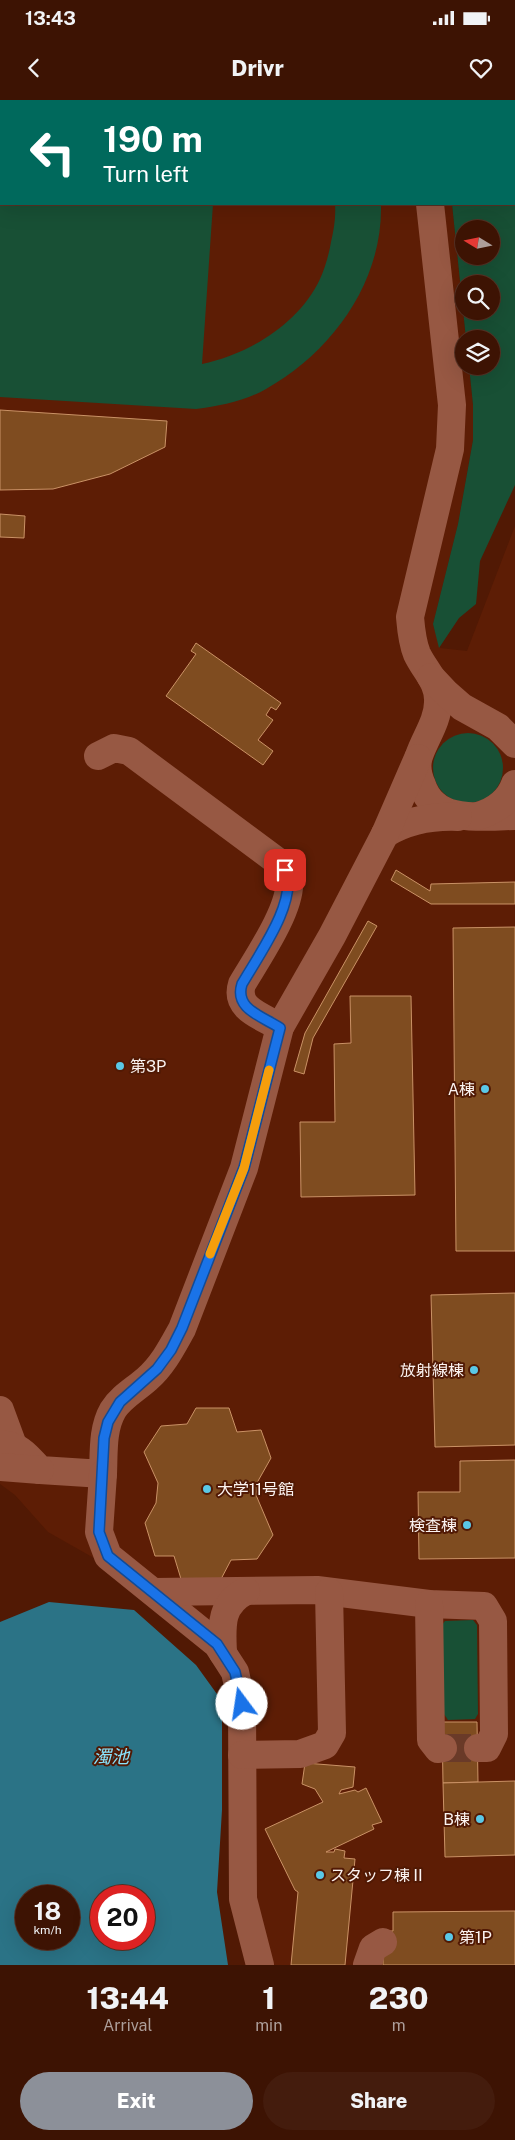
<!DOCTYPE html>
<meta charset="utf-8">
<style>
body{margin:0;font-family:"Public Sans","Noto Sans JP",sans-serif;background:#441c0d;color:#f1f3f6;height:100vh;display:flex;flex-direction:column;font-size:19px;white-space:nowrap}
*{box-sizing:border-box;margin:0}
p{font-size:16px;color:#ad9e9a}
.icon{flex:none;width:28px;height:28px;fill:none;stroke:currentColor;stroke-width:2;stroke-linecap:round;stroke-linejoin:round}
.map{position:relative;height:1865px;overflow:hidden}
.panel{display:flex;flex-direction:column;background:#3d1303;flex:1}
.panel>*{flex:none}
.top-card{position:absolute;left:0px;top:0px;width:515px;height:105px;box-shadow:0 5px 20px #0002,0 0 0 1px #563225;background:#00695c;color:#fff;overflow:hidden}
.needle{width:32px;rotate:280deg}
.controls{position:absolute;left:455px;top:120px;display:grid;gap:10px}
.controls a{display:grid;place-items:center;width:45px;height:45px;border-radius:50%;background:#3d1303;box-shadow:0 5px 20px #0002,0 0 0 1px #563225;font-size:25px}
.speed{position:absolute;left:15px;top:1785px;display:flex;gap:10px;font-size:25px;font-weight:700;text-align:center}
.speed>*{display:grid;place-content:center;width:65px;height:65px;border-radius:50%;background:#3d1303;box-shadow:0 5px 20px #0002,0 0 0 1px #563225;line-height:1}
.speed small{font-size:12px;font-weight:400}
.speed .limit{border:8px solid #d22;background:#fff;color:#111}
.pin{position:absolute;display:grid;place-items:center;width:42px;height:42px;color:#fff;margin:-21px;border-radius:10px;box-shadow:0 2px 8px #0006}
.me{position:absolute;width:55px;margin:-28px;rotate:346deg;stroke-linejoin:round;filter:drop-shadow(0 0 4px #0008)}
.turn{display:flex;align-items:center;gap:18px;height:105px;padding:0 20px;font-size:22px}
.turn .icon{width:65px;height:65px;stroke-width:2.5}
.turn b{display:block;font-size:35px;line-height:42px}
.eta{display:flex;justify-content:space-evenly;align-items:center;height:85px;text-align:center}
.eta b{font-size:30px;font-weight:800;line-height:35px}
.cta{display:flex;gap:10px;margin-top:auto;padding:10px 20px}
.cta a{flex:1;height:58px;border-radius:30px;background:#8c9099;color:#fff;font-size:20px;font-weight:800;line-height:58px;text-align:center}
.cta a+a{background:#441c0d;color:#f1f3f6}
.status{display:flex;justify-content:space-between;align-items:center;height:35px;padding:0 25px;background:#3d1303;direction:ltr}
.status svg{height:14px;fill:currentColor}
header{display:flex;justify-content:space-between;align-items:center;height:65px;padding:0 20px;background:#3d1303;font-size:22px;font-weight:800}
.map>svg:first-child{display:block}
</style>
<div class="status"><b>13:43</b><svg viewBox="0 0 49 12"><path d="M0 12V9h3v3zM5 12V6h3v6zM10 12V3h3v9zM15 12V0h3v12zM26 1h20v11H26zM47 4h2v5h-2z"/></svg></div>
<header><svg class="icon" aria-label="back" viewBox="0 0 24 24"><path d="M15 5l-7 7 7 7"/></svg>Drivr<svg class="icon" aria-label="heart" viewBox="0 0 24 24"><path d="M12 20l-8-8c-3-5 5-10 8-4 3-6 11-1 8 4z"/></svg></header>
<div class="map">
<svg width="515" height="1865" viewBox="0 0 515 1865">
<rect width="100%" height="100%" fill="#511904"/>
<!-- built -->
<path fill="#5d1d05" d="M 0,0 L 440,0 L 1,1 L 1,104 L 452,104 L 466,239 L 464,239 L 464,266 L 469,266 L 473,305 L 473,340 L 458,424 L 433,524 L 440,548 L 467,551 L 515,426 L 515,1865 L 269,1865 L 254,1791 L 256,1620 L 258,1602 L 253,1581 L 242,1557 L 228,1534 L 48,1432 L 15,1395 L 0,1384 Z"/>
<!-- green -->
<g fill="#185035" fill-rule="evenodd">
<path d="M 0,0 L 220,0 L 1,1 L 1,104 L 213,104 L 202,264 C 249,254 299,224 320,179 C 325,168 329,154 331,142 C 334,129 336,117 335,104 L 381,104 C 383,182 332,252 266,289 C 245,301 220,306 196,309 L 0,297 Z"/>
<path d="M 440,0 L 515,0 L 515,385 L 480,461 L 476,504 L 459,518 L 439,548 L 433,524 L 458,424 L 473,340 L 473,305 L 469,266 L 491,266 L 491,239 L 466,239 L 452,104 L 514,104 L 514,1 ZM 464,129 L 491,129 L 491,156 L 464,156 ZM 464,184 L 491,184 L 491,211 L 464,211 Z"/>
<circle cx="468" cy="668" r="35"/>
<path d="M 473,1520 L 477,1525 L 478,1614 L 475,1619 L 448,1620 L 444,1614 L 442,1525 L 445,1521 Z"/>
</g>
<!-- water -->
<path fill="#2b7386" fill-rule="evenodd" d="M 49,1502 L 134,1510 L 196,1565 L 222,1601 L 222,1710 L 217,1792 L 228,1865 L 0,1865 L 0,1522 ZM 26,1796 L 69,1796 L 69,1839 L 26,1839 ZM 101,1796 L 144,1796 L 144,1839 L 101,1839 Z"/>
<!-- building -->
<g fill="#7f4c20" stroke="#ca9266">
<path d="M 0,310 L 167,321 L 165,347 L 110,374 L 53,389 L 0,390 Z"/>
<path d="M 0,414 L 25,416 L 24,438 L 0,437 Z"/>
<path d="M 196,543 L 281,603 L 276,610 L 271,607 L 266,615 L 273,620 L 258,640 L 273,651 L 263,665 L 166,596 L 196,554 L 191,551 Z"/>
<path d="M 396,770 L 430,791 L 431,784 L 515,782 L 515,804 L 431,804 L 391,780 Z"/>
<path d="M 368,821 L 377,826 L 313,938 L 304,974 L 294,971 L 305,933 Z"/>
<path d="M 515,827 L 515,1151 L 456,1151 L 453,828 Z"/>
<path d="M 350,896 L 411,896 L 415,1095 L 301,1097 L 300,1022 L 335,1022 L 334,944 L 351,943 Z"/>
<path d="M 515,1193 L 515,1345 L 435,1347 L 431,1195 Z"/>
<path d="M 196,1308 L 229,1308 L 237,1332 L 261,1330 L 271,1358 L 258,1381 L 256,1395 L 273,1435 L 257,1459 L 231,1460 L 220,1481 L 181,1479 L 174,1456 L 155,1456 L 145,1423 L 156,1403 L 158,1383 L 144,1352 L 161,1326 L 187,1324 Z"/>
<path d="M 515,1360 L 515,1458 L 419,1459 L 418,1392 L 460,1392 L 460,1361 Z"/>
<path d="M 442,1622 L 477,1622 L 478,1682 L 443,1683 Z"/>
<path d="M 305,1663 L 355,1667 L 353,1687 L 341,1690 L 339,1694 L 355,1690 L 358,1692 L 366,1688 L 382,1722 L 372,1725 L 374,1729 L 326,1752 L 334,1752 L 335,1749 L 345,1751 L 344,1758 L 355,1759 L 345,1865 L 291,1865 L 298,1792 L 295,1790 L 265,1729 L 323,1702 L 315,1689 L 302,1684 Z"/>
<path d="M 515,1681 L 515,1755 L 445,1757 L 443,1683 Z"/>
<path d="M 515,1811 L 515,1865 L 383,1865 L 383,1831 L 393,1831 L 393,1812 Z"/>
</g>
<g fill="none" stroke-linecap="round" stroke-linejoin="round">
<!-- minor-tunnel -->
<path stroke="#6a3a28" stroke-width="28" stroke-dasharray="28 14" stroke-linecap="butt" d="M 443,1648 L 478,1648"/>
<!-- minor -->
<g stroke="#975843" stroke-width="28">
<path d="M 419,0 L 419,1"/>
<path d="M 430,104 L 452,305 L 450,349 L 410,517 C 411,529 412,542 417,554 C 425,571 439,582 438,602 C 438,621 425,638 419,656 C 416,665 418,676 422,685 C 435,725 483,716 515,716"/>
<path d="M 431,577 L 446,593 L 462,607 L 498,627 L 515,644"/>
<path d="M 98,656 L 114,648 L 129,651 L 277,761 C 282,767 288,773 289,781 C 292,808 256,860 242,884 C 234,909 262,916 280,927"/>
<path d="M 478,716 C 495,711 509,701 515,684"/>
<path d="M 385,734 C 408,720 432,716 458,717"/>
<path d="M 0,1310 L 14,1348"/>
<path d="M 0,1345 C 17,1342 30,1359 40,1370 L 103,1374 C 104,1353 102,1329 113,1310 C 121,1297 136,1289 147,1279 C 163,1265 172,1247 182,1229 L 244,1068 L 280,927 L 332,836 L 385,734 L 418,658"/>
<path d="M 0,1367 L 40,1370"/>
<path d="M 103,1374 L 99,1432 L 108,1456 L 217,1544 L 235,1572 L 242,1604 L 243,1799 L 260,1865"/>
<path d="M 154,1492 L 317,1490 L 429,1504 L 484,1506 L 493,1521 L 494,1634 L 487,1648 L 478,1648"/>
<path d="M 429,1504 L 431,1640 L 438,1649 L 443,1648"/>
<path d="M 223,1553 C 222,1527 219,1505 246,1491"/>
<path d="M 242,1655 L 300,1654 L 325,1645 L 332,1633 L 329,1492"/>
<path d="M 367,1865 L 373,1848 L 383,1842"/>
</g>
</g>
<g fill="none" stroke-linecap="round" stroke-linejoin="round">
<!-- route casing -->
<g stroke="#114b97" stroke-width="12">
<path id="route" d="M 242,1604 L 235,1572 L 217,1544 L 108,1456 L 99,1432 L 104,1338 L 108,1322 L 120,1302 L 157,1269 L 171,1250 L 182,1228 L 244,1068 L 280,928 C 262,916 234,909 242,884 C 258,856 299,800 285,770"/>
</g>
<!-- route -->
<use href="#route" stroke="#1a73e8" stroke-width="9"/>
<!-- slow -->
<path stroke="#f59e0b" stroke-width="9" d="M 210,1154 L 244,1068 L 269,970"/>
</g>
<!-- markers -->
<g fill="#5ac8e6" stroke="#511904" stroke-width="2">
<circle cx="120" cy="966" r="5"/>
<circle cx="485" cy="989" r="5"/>
<circle cx="474" cy="1270" r="5"/>
<circle cx="207" cy="1389" r="5"/>
<circle cx="467" cy="1425" r="5"/>
<circle cx="480" cy="1719" r="5"/>
<circle cx="320" cy="1775" r="5"/>
<circle cx="449" cy="1837" r="5"/>
</g>
<g text-anchor="middle" dominant-baseline="central" stroke-width="4" stroke-linejoin="round" paint-order="stroke">
<!-- poi labels -->
<g font-size="16" fill="#fbf3f1" stroke="#511904" text-anchor="start">
<text x="130" y="966">第3P</text>
<text x="475" y="989" text-anchor="end">A棟</text>
<text x="464" y="1270" text-anchor="end">放射線棟</text>
<text x="217" y="1389">大学11号館</text>
<text x="457" y="1425" text-anchor="end">検査棟</text>
<text x="470" y="1719" text-anchor="end">B棟</text>
<text x="330" y="1775">スタッフ棟Ⅱ</text>
<text x="459" y="1837">第1P</text>
</g>
<!-- water labels -->
<g font-size="18" font-style="italic" fill="#89e4fe" stroke="#511904">
<text x="111" y="1656">濁池</text>
</g>
</g>
</svg>
<div class="controls">
<a><svg class="needle" viewBox="-14 -14 28 28"><path d="M0-13l5 13h-10z" fill="#e53935"/><path d="M0 13l5-13h-10z" fill="#ad9e9a"/></svg></a>
<a><svg class="icon" aria-label="search" viewBox="0 0 24 24"><circle cx="10" cy="10" r="6"/><path d="M15 15l6 6"/></svg></a>
<a><svg class="icon" aria-label="layers" viewBox="0 0 24 24"><path d="M12 4l9 5-9 5-9-5zM3 14l9 5 9-5"/></svg></a>
</div>
<div class="speed"><div>18<small>km/h</small></div><div class="limit">20</div></div>
<div class="pin" style="left:285px;top:770px;background:#d93025"><svg class="icon" aria-label="arrive" viewBox="0 0 24 24"><path d="M6 21V4h12l-3 4 3 4H6"/></svg></div>
<svg class="me" style="left:242px;top:1604px" viewBox="-20 -20 40 40"><circle r="19" fill="#fff"/><path d="M0-13L10 11 0 6-10 11z" fill="#1a73e8"/></svg>
<div class="top-card">
<div class="turn"><svg class="icon" aria-label="left" viewBox="0 0 24 24"><path d="M17 20v-9H6M10 6l-5 5 5 5"/></svg><div><b>190 m</b>Turn left</div></div>
</div>
</div>
<section class="panel">
<div class="eta">
<div><b>13:44</b><p>Arrival</p></div>
<div><b>1</b><p>min</p></div>
<div><b>230</b><p>m</p></div>
</div>
<div class="cta"><a>Exit</a><a>Share</a></div>
</section>
